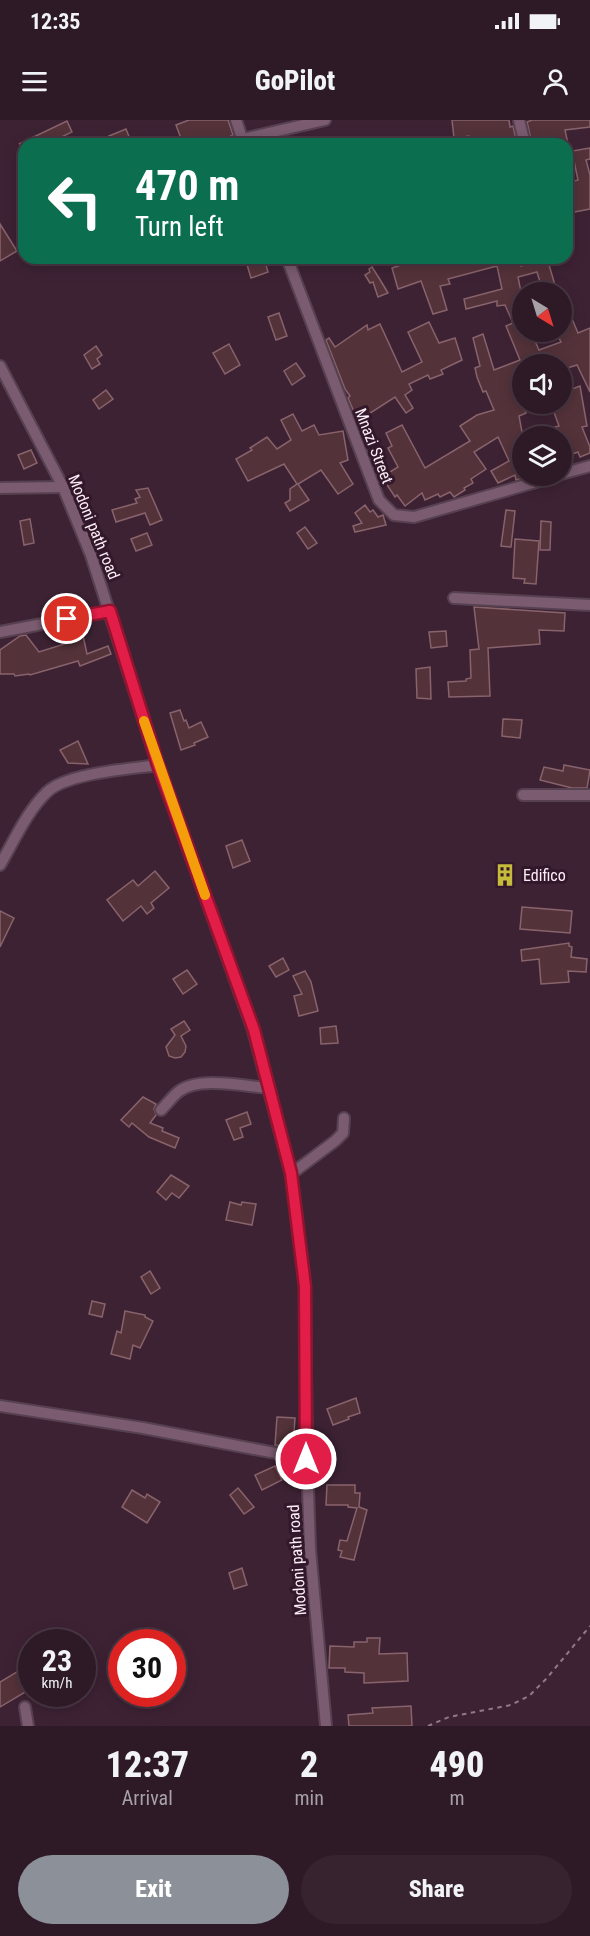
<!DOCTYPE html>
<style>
body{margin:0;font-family:"Roboto Condensed",sans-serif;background:#36232f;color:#f1f3f6;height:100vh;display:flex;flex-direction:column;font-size:22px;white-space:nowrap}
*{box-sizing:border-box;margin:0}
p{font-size:20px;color:#a7a1a7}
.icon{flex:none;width:33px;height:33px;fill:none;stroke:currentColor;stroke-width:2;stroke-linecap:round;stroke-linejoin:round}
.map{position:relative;height:1606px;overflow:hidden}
.side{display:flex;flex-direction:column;background:#2e1a27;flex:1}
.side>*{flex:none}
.top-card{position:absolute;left:18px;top:18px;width:555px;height:126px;border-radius:18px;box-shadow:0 3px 15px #0003,0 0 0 2px #493844;background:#0b6e4f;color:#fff;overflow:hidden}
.needle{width:39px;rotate:142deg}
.buttons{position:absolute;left:512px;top:162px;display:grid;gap:12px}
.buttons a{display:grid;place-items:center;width:60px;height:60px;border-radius:50%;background:#2e1a27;box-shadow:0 3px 15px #0003,0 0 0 2px #493844;font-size:30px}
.speed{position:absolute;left:18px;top:1509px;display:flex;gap:12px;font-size:30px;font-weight:700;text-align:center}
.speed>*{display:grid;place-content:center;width:78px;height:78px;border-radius:50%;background:#2e1a27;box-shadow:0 3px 15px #0003,0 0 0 2px #493844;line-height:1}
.speed small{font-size:15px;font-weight:400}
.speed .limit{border:9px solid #d22;background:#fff;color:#111}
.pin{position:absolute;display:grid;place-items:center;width:51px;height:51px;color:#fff;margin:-26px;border:3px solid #fff;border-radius:50%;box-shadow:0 2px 6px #0007}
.me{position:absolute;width:66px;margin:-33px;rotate:0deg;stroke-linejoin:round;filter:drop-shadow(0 0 4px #0008)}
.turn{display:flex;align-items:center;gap:21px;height:126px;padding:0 18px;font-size:27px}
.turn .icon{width:78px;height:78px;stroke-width:2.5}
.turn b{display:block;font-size:42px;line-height:51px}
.eta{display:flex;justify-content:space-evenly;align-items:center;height:102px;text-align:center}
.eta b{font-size:36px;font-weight:800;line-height:42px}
.primary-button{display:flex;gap:12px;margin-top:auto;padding:12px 18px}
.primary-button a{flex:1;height:69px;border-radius:36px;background:#8c9099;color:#fff;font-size:24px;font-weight:800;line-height:69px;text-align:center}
.primary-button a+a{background:#36232f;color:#f1f3f6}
.status{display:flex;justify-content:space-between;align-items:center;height:42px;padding:0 30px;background:#2e1a27;direction:ltr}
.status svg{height:16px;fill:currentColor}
header{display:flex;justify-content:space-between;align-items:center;height:78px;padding:0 18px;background:#2e1a27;font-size:27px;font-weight:800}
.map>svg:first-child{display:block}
</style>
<div class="status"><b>12:35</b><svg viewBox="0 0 49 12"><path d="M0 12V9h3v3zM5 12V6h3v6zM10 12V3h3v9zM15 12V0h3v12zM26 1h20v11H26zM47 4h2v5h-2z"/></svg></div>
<header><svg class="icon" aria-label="menu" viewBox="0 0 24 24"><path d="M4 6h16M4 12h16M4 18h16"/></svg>GoPilot<svg class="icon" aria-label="person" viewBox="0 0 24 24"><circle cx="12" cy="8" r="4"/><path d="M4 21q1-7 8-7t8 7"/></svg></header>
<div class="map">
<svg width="590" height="1606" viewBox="0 0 590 1606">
<rect width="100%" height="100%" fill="#3d2234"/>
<!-- building -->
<g fill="#54323a" stroke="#88636b" stroke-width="1.5">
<path d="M 189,0 L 228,0 L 233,15 L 225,19 L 223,24 L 206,24 L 204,17 L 183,24 L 176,5 Z"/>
<path d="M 452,0 L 509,0 L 510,7 L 513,6 L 517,24 L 505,24 L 505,19 L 470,24 L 469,16 L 454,18 Z"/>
<path d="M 532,0 L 590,0 L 590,7 L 565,10 L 568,24 L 532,24 L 527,2 Z"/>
<path d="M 67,1 L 72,12 L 47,24 L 19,24 Z"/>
<path d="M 126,9 L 132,24 L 113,24 L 109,16 Z"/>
<path d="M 590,28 L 590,39 L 586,40 L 590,55 L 590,89 L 569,93 L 567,63 L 578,60 L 572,31 Z"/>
<path d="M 0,104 L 17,131 L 0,141 Z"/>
<path d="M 245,138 L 264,138 L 268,152 L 251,158 Z"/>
<path d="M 423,138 L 520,138 L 521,146 L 547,138 L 557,172 L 543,172 L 537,152 L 518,157 L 522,177 L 522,212 L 531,212 L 539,230 L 561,222 L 556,212 L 561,212 L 561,173 L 578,213 L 590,208 L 590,272 L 577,245 L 561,250 L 561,244 L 522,244 L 522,253 L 514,257 L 526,293 L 519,296 L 522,312 L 522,358 L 516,360 L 515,355 L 498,363 L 491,351 L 509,341 L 498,317 L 474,332 L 486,349 L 471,359 L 473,363 L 464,368 L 465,370 L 454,377 L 450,372 L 440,377 L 438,374 L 425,380 L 422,373 L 405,386 L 397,375 L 395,377 L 382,357 L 398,347 L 388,328 L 392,326 L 386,313 L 402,305 L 425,348 L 470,321 L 460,306 L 477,295 L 494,290 L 486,271 L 483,272 L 477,257 L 475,248 L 480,246 L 473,218 L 483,214 L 494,250 L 520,240 L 506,206 L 513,203 L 505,185 L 497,186 L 497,181 L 466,189 L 464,179 L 502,169 L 497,146 L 448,159 L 450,164 L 440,166 L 447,190 L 433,194 L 421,161 L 398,169 L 392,148 Z"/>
<path d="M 372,147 L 379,158 L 388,173 L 378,177 L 373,162 L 370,163 L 365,155 L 370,152 L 369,149 Z"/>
<path d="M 279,193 L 287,216 L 276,220 L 268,197 Z"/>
<path d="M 429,202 L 439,223 L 455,218 L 462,240 L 441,250 L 443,254 L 430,259 L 428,255 L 409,264 L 412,270 L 405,275 L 413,288 L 406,293 L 395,277 L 358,301 L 348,278 L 350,276 L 345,269 L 326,220 L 329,218 L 335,227 L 367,205 L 368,210 L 380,204 L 402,252 L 422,242 L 408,212 Z"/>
<path d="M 229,224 L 240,245 L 225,254 L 213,233 Z"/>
<path d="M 96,226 L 102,235 L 97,239 L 100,244 L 92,249 L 84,235 Z"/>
<path d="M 296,243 L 305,256 L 292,265 L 284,251 Z"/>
<path d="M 580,266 L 587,306 L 582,307 L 590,327 L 590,333 L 580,337 L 578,332 L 567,336 L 561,316 L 533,316 L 533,313 L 559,306 L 551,284 L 561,284 L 561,273 Z"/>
<path d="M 106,270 L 113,279 L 99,289 L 93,280 Z"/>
<path d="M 293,294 L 302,311 L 314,305 L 319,315 L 343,311 L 348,340 L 340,343 L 353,364 L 338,374 L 321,350 L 298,364 L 309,380 L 290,391 L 285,383 L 290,380 L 290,369 L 297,364 L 284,344 L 248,361 L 236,339 L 252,330 L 250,328 L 267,317 L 277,329 L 291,320 L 281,300 Z"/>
<path d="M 31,330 L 37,343 L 24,349 L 18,335 Z"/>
<path d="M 148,368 L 162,400 L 150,405 L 145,393 L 116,402 L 112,390 L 137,383 L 135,379 L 140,377 L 136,370 Z"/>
<path d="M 365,385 L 370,392 L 373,390 L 378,397 L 383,395 L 386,405 L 355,412 L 353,406 L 362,403 L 355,393 Z"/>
<path d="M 506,390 L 515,391 L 511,427 L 501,426 Z"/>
<path d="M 30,399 L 34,423 L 24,425 L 20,401 Z"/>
<path d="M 541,401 L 551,402 L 550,430 L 540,430 Z"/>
<path d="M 305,407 L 317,423 L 308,429 L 297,413 Z"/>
<path d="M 147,413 L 152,425 L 136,431 L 131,419 Z"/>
<path d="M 515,419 L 539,421 L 536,464 L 524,463 L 525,459 L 513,458 Z"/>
<path d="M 474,487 L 565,493 L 564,511 L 539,510 L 540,524 L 488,528 L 490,576 L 449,577 L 448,562 L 466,561 L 466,559 L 471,558 L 470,530 L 479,529 Z"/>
<path d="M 82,511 L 87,534 L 108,526 L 111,534 L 80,546 L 78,541 L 30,555 L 29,554 L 15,556 L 14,554 L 0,554 L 0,530 L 20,516 L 26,515 L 39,532 L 71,522 L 69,514 Z"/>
<path d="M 446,511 L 447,526 L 431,528 L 429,512 Z"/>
<path d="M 430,547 L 431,579 L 417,578 L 416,549 Z"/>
<path d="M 180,590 L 184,601 L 186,600 L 189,608 L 201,602 L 208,617 L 194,623 L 195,625 L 181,630 L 170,593 Z"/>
<path d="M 503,599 L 522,600 L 520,618 L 502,616 Z"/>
<path d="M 78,621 L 88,644 L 68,643 L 60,630 Z"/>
<path d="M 564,645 L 590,650 L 587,668 L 572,668 L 540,660 L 544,647 L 563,651 Z"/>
<path d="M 242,720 L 250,741 L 233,748 L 226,726 Z"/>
<path d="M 155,751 L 169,768 L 151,783 L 154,788 L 147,794 L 141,786 L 123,801 L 107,780 L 133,760 L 138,766 Z"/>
<path d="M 522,787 L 572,791 L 570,813 L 520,809 Z"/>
<path d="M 0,791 L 14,798 L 0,827 Z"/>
<path d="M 569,823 L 569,826 L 572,827 L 571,837 L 587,839 L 586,852 L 568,851 L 569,862 L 541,864 L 539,839 L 522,841 L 521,830 Z"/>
<path d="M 283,838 L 289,850 L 276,857 L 269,846 Z"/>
<path d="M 187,850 L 197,864 L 183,874 L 173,859 Z"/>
<path d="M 305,851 L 311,862 L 318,891 L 299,896 L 294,876 L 302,874 L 293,856 Z"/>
<path d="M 184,901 L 190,910 L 181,916 L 186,926 L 185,932 L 181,937 L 175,938 L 169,936 L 166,927 L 175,915 L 171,909 Z"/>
<path d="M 336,906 L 338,923 L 321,924 L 320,908 Z"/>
<path d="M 143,977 L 156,984 L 154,989 L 156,995 L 150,1003 L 163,1008 L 162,1011 L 179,1018 L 175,1028 L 149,1017 L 132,1003 L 129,1007 L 121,1000 Z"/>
<path d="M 247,992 L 251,1004 L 240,1008 L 243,1017 L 234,1020 L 226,1000 Z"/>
<path d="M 171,1055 L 189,1066 L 179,1078 L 172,1073 L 166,1080 L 157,1072 Z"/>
<path d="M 230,1082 L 241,1085 L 242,1082 L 256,1084 L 252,1105 L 226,1100 Z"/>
<path d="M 150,1151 L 160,1168 L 151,1174 L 141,1157 Z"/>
<path d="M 92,1181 L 105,1184 L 102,1197 L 89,1194 Z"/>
<path d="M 125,1191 L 145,1195 L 145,1197 L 153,1201 L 140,1228 L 133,1225 L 130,1239 L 111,1234 L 117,1211 L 121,1213 Z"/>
<path d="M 356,1278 L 360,1293 L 348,1297 L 349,1299 L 333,1305 L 327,1289 Z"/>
<path d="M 277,1297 L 295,1298 L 293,1327 L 275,1325 Z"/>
<path d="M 275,1346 L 282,1360 L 262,1370 L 255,1355 Z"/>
<path d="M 327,1365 L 355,1365 L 355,1373 L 360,1373 L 359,1387 L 367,1390 L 354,1440 L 340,1437 L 342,1431 L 338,1430 L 340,1420 L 347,1421 L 357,1388 L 348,1387 L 348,1385 L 326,1385 Z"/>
<path d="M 238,1368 L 254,1387 L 244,1394 L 230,1375 Z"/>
<path d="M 132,1370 L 145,1378 L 147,1374 L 160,1382 L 147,1403 L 122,1387 Z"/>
<path d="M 242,1448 L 247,1465 L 234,1469 L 229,1453 Z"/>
<path d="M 367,1518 L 380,1518 L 379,1534 L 407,1533 L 408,1561 L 364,1563 L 364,1553 L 345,1552 L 345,1548 L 329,1548 L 330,1526 L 354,1527 L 354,1522 L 367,1522 Z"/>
<path d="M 25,1547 L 32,1558 L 32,1568 L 0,1587 L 0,1562 Z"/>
<path d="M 411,1586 L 412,1606 L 349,1606 L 348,1595 L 373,1593 L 372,1588 Z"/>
</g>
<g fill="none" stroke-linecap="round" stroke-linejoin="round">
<!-- street casing -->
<g stroke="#574151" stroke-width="14">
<g id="street">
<path d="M 236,0 L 244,24"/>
<path d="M 519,0 L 525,24"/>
<path d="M 230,24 L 243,19 L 325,0"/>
<path d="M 287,138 L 379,380 L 394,395 L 414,397 L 557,356"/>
<path d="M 0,246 L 63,367 L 91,435 L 158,645 L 253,910 L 291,1054 L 305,1166 L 307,1339 L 310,1429 L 326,1606"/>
<path d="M 561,354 L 590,346"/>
<path d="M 0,368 L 63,367"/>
<path d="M 454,478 L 590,485"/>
<path d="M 0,512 L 110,491"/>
<path d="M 523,675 L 590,675"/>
<path d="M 0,745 C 14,721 27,691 47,672 C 67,653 130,649 158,645"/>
<path d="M 161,990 C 167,984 172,977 178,972 C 198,956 243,966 267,968"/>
<path d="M 291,1054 L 335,1021 L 343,1013 L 344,998"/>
<path d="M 0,1286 L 143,1308 L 307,1339"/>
<path d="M 25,1587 L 28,1606"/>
</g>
</g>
<!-- path -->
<path stroke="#907a88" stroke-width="2" stroke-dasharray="4.5 4.5" stroke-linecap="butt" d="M 428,1606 L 449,1597 L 511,1585 L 529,1576 L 547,1558 L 590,1506"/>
<!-- street -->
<use href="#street" stroke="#7a5b6f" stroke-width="10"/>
</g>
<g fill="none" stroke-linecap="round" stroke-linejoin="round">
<!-- route casing -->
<g stroke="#92132f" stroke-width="15">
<path id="route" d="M 67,499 L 110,491 L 158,645 L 254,910 L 291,1053 L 305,1166 L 306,1339"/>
</g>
<!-- route -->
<use href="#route" stroke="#e11d48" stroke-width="10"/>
<!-- slow -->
<path stroke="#f59e0b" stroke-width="10" d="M 144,601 L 205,775"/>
</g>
<!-- icons -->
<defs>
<g id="building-bare" transform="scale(1.8)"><path d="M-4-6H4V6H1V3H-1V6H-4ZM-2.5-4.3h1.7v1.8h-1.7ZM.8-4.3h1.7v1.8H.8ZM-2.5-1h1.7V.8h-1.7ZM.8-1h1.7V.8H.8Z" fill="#c7bb3b" stroke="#32182a" stroke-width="2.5" paint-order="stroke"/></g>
</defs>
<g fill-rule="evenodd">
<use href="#building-bare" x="505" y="755"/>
</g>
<g text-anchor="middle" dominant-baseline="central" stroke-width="6" stroke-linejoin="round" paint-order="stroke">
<!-- street labels -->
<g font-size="16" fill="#fdeef7" stroke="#32182a">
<text transform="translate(374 326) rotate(69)">Mnazi Street</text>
<text transform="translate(94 407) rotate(68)">Modoni path road</text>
<text transform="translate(297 1440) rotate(-94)">Modoni path road</text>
</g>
<!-- poi labels -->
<g font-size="16" fill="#fdeef7" stroke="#32182a" text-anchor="start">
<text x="523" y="755">Edifico</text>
</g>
</g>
</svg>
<div class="buttons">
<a><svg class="needle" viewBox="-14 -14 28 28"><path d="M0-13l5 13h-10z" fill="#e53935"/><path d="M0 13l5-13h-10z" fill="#a7a1a7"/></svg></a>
<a><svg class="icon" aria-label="sound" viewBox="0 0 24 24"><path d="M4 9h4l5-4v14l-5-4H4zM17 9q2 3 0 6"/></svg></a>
<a><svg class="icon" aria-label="layers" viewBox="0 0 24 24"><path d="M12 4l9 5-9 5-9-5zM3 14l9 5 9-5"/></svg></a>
</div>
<div class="speed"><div>23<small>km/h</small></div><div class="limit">30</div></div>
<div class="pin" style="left:67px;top:499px;background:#d93025"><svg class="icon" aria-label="arrive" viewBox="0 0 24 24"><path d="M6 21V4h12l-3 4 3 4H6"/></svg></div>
<svg class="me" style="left:306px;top:1339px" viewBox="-20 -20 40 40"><circle r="17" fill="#e11d48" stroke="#fff" stroke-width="3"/><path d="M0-11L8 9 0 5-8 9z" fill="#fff"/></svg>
<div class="top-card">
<div class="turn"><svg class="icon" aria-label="left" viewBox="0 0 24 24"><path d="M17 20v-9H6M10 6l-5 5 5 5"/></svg><div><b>470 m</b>Turn left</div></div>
</div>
</div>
<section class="side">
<div class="eta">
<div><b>12:37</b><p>Arrival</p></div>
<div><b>2</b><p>min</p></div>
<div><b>490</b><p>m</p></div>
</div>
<div class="primary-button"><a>Exit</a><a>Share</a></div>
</section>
